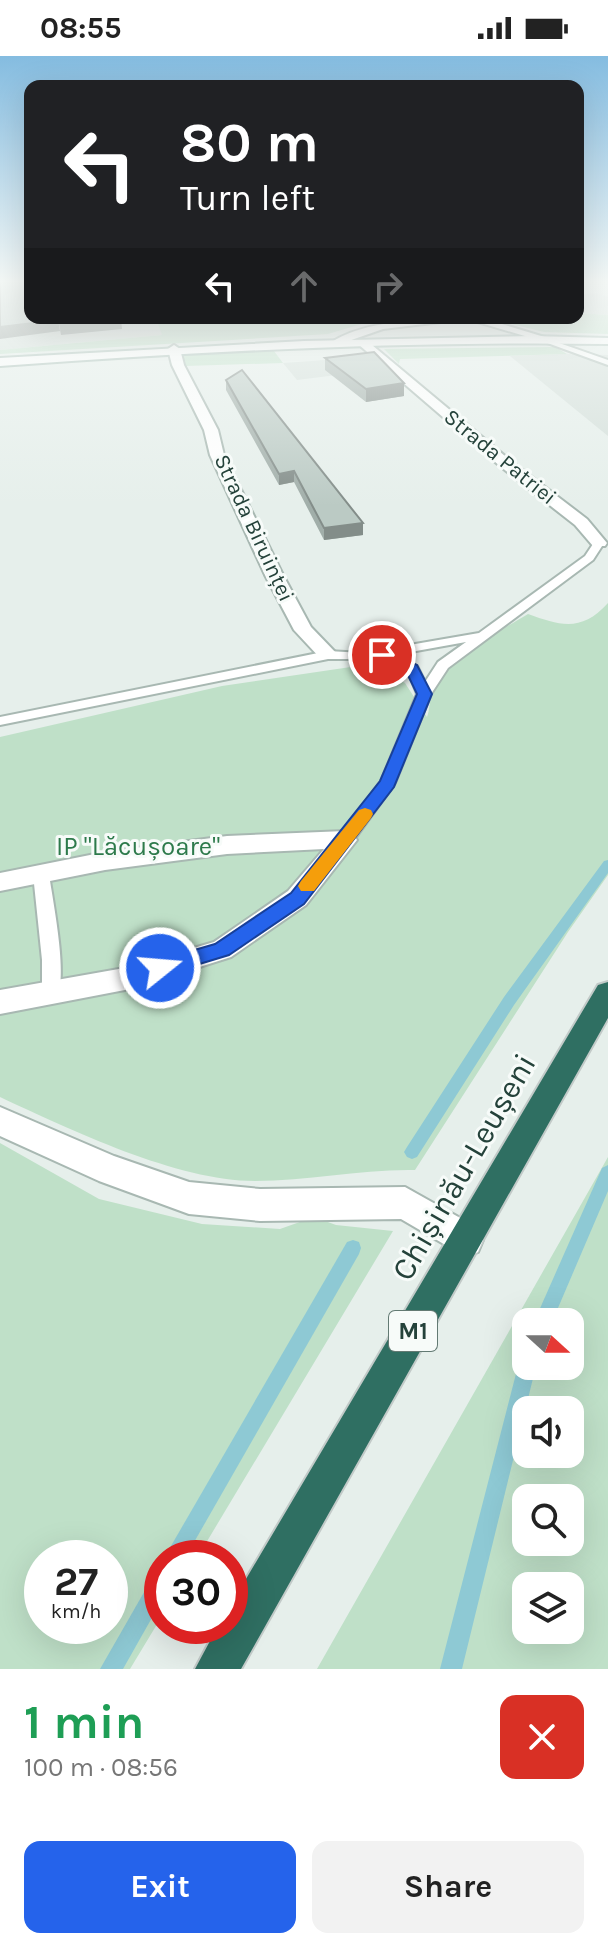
<!DOCTYPE html>
<meta charset="utf-8">
<style>
body{margin:0;font-family:Karla,sans-serif;background:#f2f2f2;color:#222;height:100vh;display:flex;flex-direction:column;font-size:30px;white-space:nowrap}
*{box-sizing:border-box;margin:0}
p{font-size:26px;color:#767676}
.icon{flex:none;width:44px;height:44px;fill:none;stroke:currentColor;stroke-width:2;stroke-linecap:round;stroke-linejoin:round}
.map{position:relative;height:1613px;overflow:hidden}
.drawer{display:flex;flex-direction:column;background:#fff;flex:1}
.drawer>*{flex:none}
.guide{position:absolute;left:24px;top:24px;width:560px;height:244px;border-radius:16px;box-shadow:0 8px 32px #0002;background:#202124;color:#fff;overflow:hidden}
.needle{width:52px;rotate:111deg}
.buttons{position:absolute;left:512px;top:1252px;display:grid;gap:16px}
.buttons a{display:grid;place-items:center;width:72px;height:72px;border-radius:16px;background:#fff;box-shadow:0 8px 32px #0002;font-size:40px}
.speed{position:absolute;left:24px;top:1484px;display:flex;gap:16px;font-size:40px;font-weight:700;text-align:center}
.speed>*{display:grid;place-content:center;width:104px;height:104px;border-radius:50%;background:#fff;box-shadow:0 8px 32px #0002;line-height:1}
.speed small{font-size:20px;font-weight:400}
.speed .limit{border:12px solid #d22;background:#fff;color:#111}
.pin{position:absolute;display:grid;place-items:center;width:68px;height:68px;color:#fff;margin:-34px;border:4px solid #fff;border-radius:50%;box-shadow:0 2px 8px #0007}
.me{position:absolute;width:88px;margin:-44px;rotate:73deg;stroke-linejoin:round;filter:drop-shadow(0 0 6px #0008)}
.turn{display:flex;align-items:center;gap:28px;height:168px;padding:0 24px;font-size:36px}
.turn .icon{width:104px;height:104px;stroke-width:2.5}
.turn b{display:block;font-size:56px;line-height:68px}
.lanes{display:flex;align-items:center;height:76px;padding:0 24px;background:#0003;justify-content:center;gap:40px;direction:ltr}
.lanes .off{opacity:.35}
.round{display:grid;place-items:center;flex:none;width:84px;height:84px;border-radius:16px;background:#f2f2f2}
.head{display:flex;align-items:center;justify-content:space-between;height:136px;padding:0 24px}
h1{font-size:48px;font-weight:700;line-height:60px;color:#1e9e55}
.cta{display:flex;gap:16px;margin-top:auto;padding:16px 24px}
.cta a{flex:1;height:92px;border-radius:16px;background:#2563eb;color:#fff;font-size:32px;font-weight:700;line-height:92px;text-align:center}
.cta a+a{background:#f2f2f2;color:#222}
.status{display:flex;justify-content:space-between;align-items:center;height:56px;padding:0 40px;background:#fff;direction:ltr}
.status svg{height:22px;fill:currentColor}
.map>svg:first-child{display:block}
</style>
<div class="status"><b>08:55</b><svg viewBox="0 0 49 12"><path d="M0 12V9h3v3zM5 12V6h3v6zM10 12V3h3v9zM15 12V0h3v12zM26 1h20v11H26zM47 4h2v5h-2z"/></svg></div>
<div class="map">
<svg width="608" height="1613" viewBox="0 0 608 1613">
<rect width="100%" height="100%" fill="#e6efeb"/>
<!-- built -->
<g fill="#d4dfda">
<path d="M 0,224 L 30,262 L 156,262 L 163,279 L 0,294 Z"/>
<path d="M 597,237 L 608,241 L 608,259 L 578,257 L 578,239 Z"/>
<path d="M 608,299 L 608,380 L 510,300 L 567,298 Z"/>
<path d="M 326,304 L 337,319 L 297,324 L 283,307 Z"/>
</g>
<!-- green -->
<g fill="#bfe0c8" fill-rule="evenodd">
<path d="M 578,257 L 608,259 L 608,278 L 544,276 L 488,262 L 578,262 Z"/>
<path d="M 156,262 L 382,262 L 328,278 L 0,298 L 0,294 L 162,279 Z"/>
<path d="M 555,291 L 567,298 L 400,303 L 399,308 L 384,293 Z"/>
<path d="M 274,295 L 283,307 L 185,310 L 182,302 L 185,298 Z"/>
<path d="M 608,547 L 608,819 L 568,876 L 415,1114 C 361,1113 309,1125 255,1125 C 177,1125 71,1074 0,1041 L 0,681 L 222,630 L 371,608 L 405,627 L 427,661 C 430,653 429,645 432,637 C 442,603 499,576 528,558 C 561,570 582,576 608,547 Z"/>
<path d="M 0,1087 L 99,1143 L 202,1168 L 280,1173 L 314,1161 L 336,1169 L 393,1175 L 197,1502 L 162,1502 L 162,1560 L 130,1613 L 0,1613 ZM 42,1502 L 110,1502 L 110,1570 L 42,1570 Z"/>
<path d="M 608,1101 L 608,1613 L 317,1613 ZM 526,1266 L 570,1266 L 570,1310 L 526,1310 ZM 526,1354 L 570,1354 L 570,1398 L 526,1398 ZM 526,1442 L 570,1442 L 570,1486 L 526,1486 ZM 526,1530 L 570,1530 L 570,1574 L 526,1574 Z"/>
</g>
<g fill="none" stroke-linecap="round" stroke-linejoin="round">
<!-- stream -->
<g fill="#8ec9d4" fill-rule="evenodd">
<path d="M 608,804 L 608,817 L 514,949 L 417,1101 L 412,1103 L 407,1101 L 404,1096 L 407,1091 L 504,941 L 604,805 Z"/>
<path d="M 608,1109 L 608,1135 L 552,1266 L 534,1266 L 602,1112 Z"/>
<path d="M 353,1184 L 359,1186 L 361,1192 L 359,1198 L 185,1502 L 164,1502 L 347,1186 Z"/>
<path d="M 526,1301 L 526,1310 L 536,1310 L 462,1613 L 440,1613 L 518,1310 L 521,1304 Z"/>
<path d="M 162,1514 L 162,1544 L 123,1613 L 100,1613 L 155,1517 Z"/>
</g>
<!-- lane casing -->
<g stroke="#a8b8b2" stroke-width="4">
<g id="lane">
<path d="M 439,262 L 474,262 L 383,273 L 337,289 L 330,287 C 361,267 403,265 439,262 Z"/>
<path d="M 542,281 L 608,304 L 608,309 L 542,285 Z"/>
<path d="M 595,485 L 604,487 L 593,504 L 448,612 L 431,638 L 395,727 L 351,788 L 345,790 L 337,784 L 381,725 L 417,638 C 414,631 411,619 405,615 C 386,598 353,604 328,603 L 0,669 L 0,661 L 328,595 L 363,597 L 479,577 L 585,500 ZM 466,586 L 438,606 L 425,626 L 417,610 L 394,599 Z"/>
<path d="M 41,812 L 47,814 L 49,818 C 53,846 68,919 57,942 L 51,945 L 45,942 L 42,937 L 42,904 L 33,818 L 35,814 Z"/>
</g>
</g>
<!-- street casing -->
<g stroke="#a8b8b2" stroke-width="4">
<g id="street">
<path d="M 464,262 L 482,262 L 551,283 L 545,286 Z"/>
<path d="M 358,284 L 366,284 L 511,405 L 587,463 L 607,487 L 605,490 L 593,490 L 575,469 L 501,411 L 358,288 Z"/>
<path d="M 174,289 L 180,293 L 184,309 L 218,374 L 224,399 L 283,519 L 311,571 L 338,599 L 335,603 L 321,603 L 294,574 L 265,519 L 210,399 L 204,374 L 172,309 L 168,293 Z"/>
<path d="M 345,775 L 353,778 L 357,784 L 306,849 L 231,901 L 130,933 L 0,958 L 0,934 L 130,911 L 214,886 L 288,835 L 324,793 L 227,798 L 105,814 L 0,835 L 0,817 L 105,796 L 227,780 Z"/>
<path d="M 0,1051 L 114,1100 L 189,1126 L 260,1133 L 405,1131 L 478,1172 L 483,1184 L 478,1196 L 466,1201 L 401,1163 L 260,1165 L 189,1158 L 99,1125 L 0,1080 Z"/>
</g>
</g>
<!-- secondary casing -->
<g stroke="#a4bbb3" stroke-width="4">
<path id="secondary" d="M 532,280 L 608,282 L 608,288 C 405,285 203,295 0,310 L 0,302 L 304,285 Z"/>
</g>
<!-- highway casing -->
<g stroke="#c2cac8" stroke-width="4">
<path id="highway" d="M 608,926 L 608,962 L 241,1613 L 195,1613 L 218,1570 L 230,1570 L 230,1550 L 598,929 Z"/>
</g>
<!-- lane -->
<use href="#lane" fill="#fff" fill-rule="evenodd"/>
<!-- street -->
<use href="#street" fill="#fff" fill-rule="evenodd"/>
<!-- secondary -->
<use href="#secondary" fill="#fff" fill-rule="evenodd"/>
<!-- highway -->
<use href="#highway" fill="#2f6f62" fill-rule="evenodd"/>
</g>
<!-- wall -->
<g fill="#a1aea9">
<path d="M 325,302 L 404,327 L 404,340 L 366,346 L 325,314 Z"/>
<path d="M 226,324 L 363,467 L 363,479 L 324,484 L 294,426 L 279,429 L 226,334 Z"/>
</g>
<!-- shaded-wall -->
<g fill="#838d89">
<path d="M 112,262 L 121,262 L 122,273 L 61,279 L 59,267 Z"/>
<path d="M 58,264 L 60,275 L 0,283 L 0,271 Z"/>
<path d="M 404,327 L 404,340 L 366,346 L 366,333 Z"/>
<path d="M 294,415 L 294,426 L 279,429 L 279,418 Z"/>
<path d="M 363,467 L 363,479 L 324,484 L 324,472 Z"/>
</g>
<!-- building -->
<g fill="#bbcac4" stroke="#838d89" stroke-width="2">
<path d="M 0,224 L 30,224 L 30,262 L 112,262 L 59,267 L 58,264 L 0,271 Z"/>
<path d="M 374,296 L 404,327 L 366,333 L 325,302 Z"/>
<path d="M 242,314 L 363,467 L 324,472 L 294,415 L 279,418 L 226,324 Z"/>
</g>
<!-- sky -->
<linearGradient id="sky" x2="0" y2="1"><stop stop-color="#84bce0"/><stop offset="0.5" stop-color="#f4f8f6"/><stop offset="1" stop-color="#f4f8f6" stop-opacity="0"/></linearGradient>
<rect width="608" height="450" fill="url(#sky)"/>
<!-- route -->
<path fill="#2563eb" stroke="#184099" stroke-width="2" d="M 382,594 L 417,609 L 432,638 L 394,731 L 304,848 L 229,899 L 160,920 L 153,918 L 150,912 L 153,906 L 215,888 L 291,837 L 380,725 L 417,638 L 406,615 L 377,602 L 377,596 Z"/>
<!-- slow -->
<path fill="#f59e0b" d="M 365,752 L 371,754 L 373,758 L 371,762 L 314,835 L 301,835 L 298,830 L 301,825 L 359,754 Z"/>
<g text-anchor="middle" dominant-baseline="central" stroke-width="6" stroke-linejoin="round" paint-order="stroke">
<!-- far-street labels -->
<g font-size="22" fill="#24423a" stroke="#f7fbf9">
<text transform="translate(500 401) rotate(39)">Strada Patriei</text>
<text transform="translate(254 472) rotate(65)">Strada Biruinței</text>
</g>
<!-- shield labels -->
<rect fill="#f7fbf9" stroke="#637a73" stroke-width="2" x="389" y="1255" width="48" height="40" rx="6"/>
<g font-size="24" font-weight="bold" fill="#24423a">
<text x="413" y="1275">M1</text>
</g>
<!-- park labels -->
<g font-size="26" fill="#2d7a4b" stroke="#f7fbf9">
<text x="138" y="790">IP "Lăcușoare"</text>
</g>
<!-- near-street labels -->
<g font-size="32" fill="#24423a" stroke="#f7fbf9">
<text transform="translate(464 1111) rotate(-60)">Chișinău-Leușeni</text>
</g>
</g>
</svg>
<div class="buttons">
<a><svg class="needle" viewBox="-14 -14 28 28"><path d="M0-13l5 13h-10z" fill="#e53935"/><path d="M0 13l5-13h-10z" fill="#767676"/></svg></a>
<a><svg class="icon" aria-label="sound" viewBox="0 0 24 24"><path d="M4 9h4l5-4v14l-5-4H4zM17 9q2 3 0 6"/></svg></a>
<a><svg class="icon" aria-label="search" viewBox="0 0 24 24"><circle cx="10" cy="10" r="6"/><path d="M15 15l6 6"/></svg></a>
<a><svg class="icon" aria-label="layers" viewBox="0 0 24 24"><path d="M12 4l9 5-9 5-9-5zM3 14l9 5 9-5"/></svg></a>
</div>
<div class="speed"><div>27<small>km/h</small></div><div class="limit">30</div></div>
<div class="pin" style="left:382px;top:599px;background:#d93025"><svg class="icon" aria-label="arrive" viewBox="0 0 24 24"><path d="M6 21V4h12l-3 4 3 4H6"/></svg></div>
<svg class="me" style="left:160px;top:912px" viewBox="-20 -20 40 40"><circle r="17" fill="#2563eb" stroke="#fff" stroke-width="3"/><path d="M0-11L8 9 0 5-8 9z" fill="#fff"/></svg>
<div class="guide">
<div class="turn"><svg class="icon" aria-label="left" viewBox="0 0 24 24"><path d="M17 20v-9H6M10 6l-5 5 5 5"/></svg><div><b>80 m</b>Turn left</div></div>
<div class="lanes"><svg class="icon" aria-label="left" viewBox="0 0 24 24"><path d="M17 20v-9H6M10 6l-5 5 5 5"/></svg><svg class="icon off" aria-label="ahead" viewBox="0 0 24 24"><path d="M12 20V5M6 11l6-6 6 6"/></svg><svg class="icon off" aria-label="right" viewBox="0 0 24 24"><path d="M7 20v-9h11M14 6l5 5-5 5"/></svg></div>
</div>
</div>
<section class="drawer">
<div class="head"><div><h1>1 min</h1><p>100 m · 08:56</p></div><a class="round" style="background:#d93025;color:#fff"><svg class="icon" aria-label="close" viewBox="0 0 24 24"><path d="M6 6l12 12M18 6L6 18"/></svg></a></div>
<div class="cta"><a>Exit</a><a>Share</a></div>
</section>
